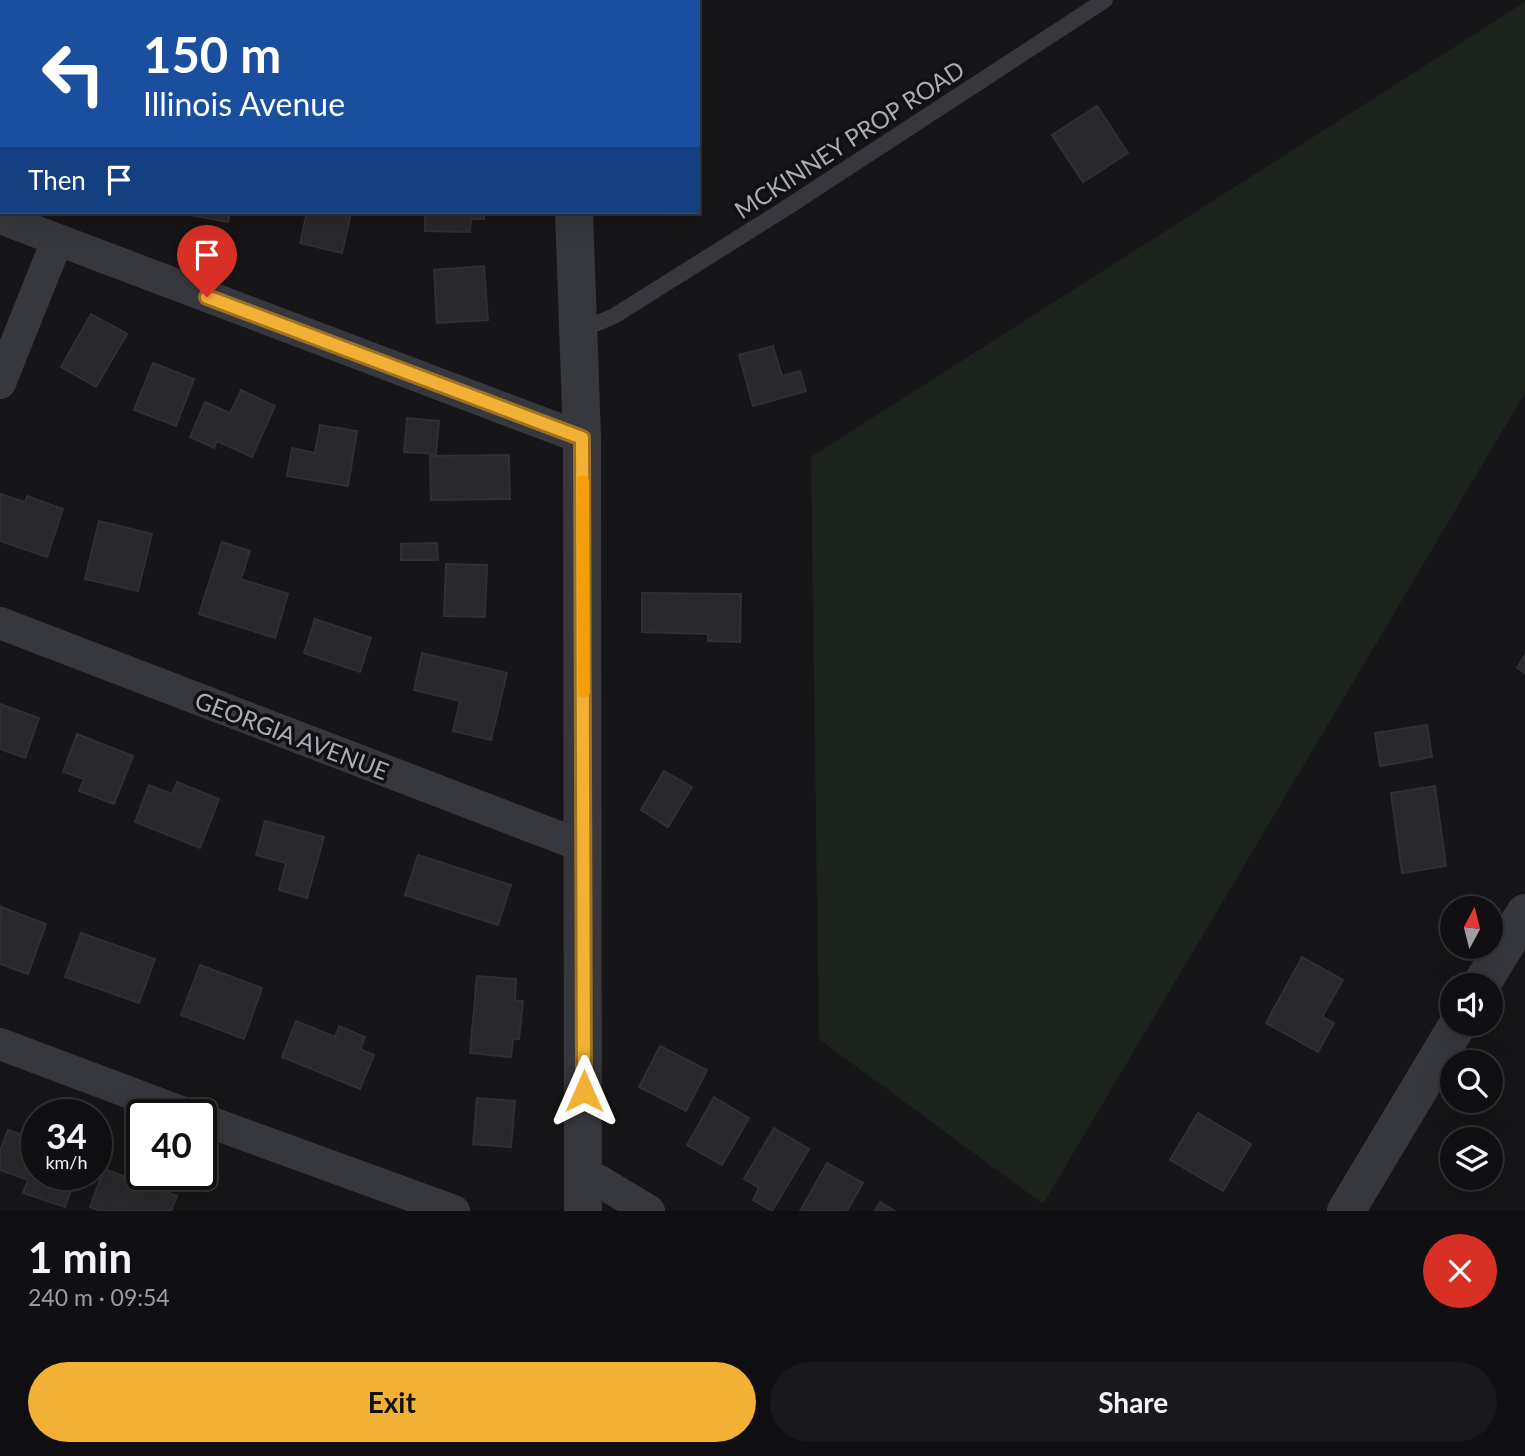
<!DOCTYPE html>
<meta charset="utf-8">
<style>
body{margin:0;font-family:Lato,sans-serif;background:#19191b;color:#f1f3f6;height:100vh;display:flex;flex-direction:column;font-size:26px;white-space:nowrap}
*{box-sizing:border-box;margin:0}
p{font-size:23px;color:#9c9d9f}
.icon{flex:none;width:38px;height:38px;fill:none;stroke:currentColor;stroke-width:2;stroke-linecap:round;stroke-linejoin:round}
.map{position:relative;height:1211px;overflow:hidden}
.drawer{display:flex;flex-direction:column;background:#101012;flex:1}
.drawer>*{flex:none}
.top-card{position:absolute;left:0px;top:0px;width:700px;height:214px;box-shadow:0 7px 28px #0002,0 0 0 2px #303032;background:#1a4fa0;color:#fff;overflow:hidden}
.needle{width:46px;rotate:7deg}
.buttons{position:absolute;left:1440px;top:896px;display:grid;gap:14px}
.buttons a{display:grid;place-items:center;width:63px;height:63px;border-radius:50%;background:#101012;box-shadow:0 7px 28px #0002,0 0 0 2px #303032;font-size:35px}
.speed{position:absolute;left:21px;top:1099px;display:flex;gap:14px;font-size:35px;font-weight:700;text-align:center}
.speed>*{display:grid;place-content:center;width:91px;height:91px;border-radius:50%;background:#101012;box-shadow:0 7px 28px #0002,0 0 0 2px #303032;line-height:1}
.speed small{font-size:18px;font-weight:400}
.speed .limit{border:4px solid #111;border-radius:10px;background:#fff;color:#111}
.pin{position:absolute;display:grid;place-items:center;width:60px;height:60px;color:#fff;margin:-72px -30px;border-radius:50% 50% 50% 0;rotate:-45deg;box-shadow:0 0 7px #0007}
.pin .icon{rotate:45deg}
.me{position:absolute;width:77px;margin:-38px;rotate:0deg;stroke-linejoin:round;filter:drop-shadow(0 0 5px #0008)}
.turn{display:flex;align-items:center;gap:24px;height:147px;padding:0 28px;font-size:32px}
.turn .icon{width:91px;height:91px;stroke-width:2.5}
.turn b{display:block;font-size:49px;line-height:60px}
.then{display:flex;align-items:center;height:66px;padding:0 28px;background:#0003;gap:14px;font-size:26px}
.round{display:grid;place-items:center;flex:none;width:74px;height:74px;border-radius:37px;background:#19191b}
.headline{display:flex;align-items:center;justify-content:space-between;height:119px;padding:0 28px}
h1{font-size:42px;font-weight:700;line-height:52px}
.button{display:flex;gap:14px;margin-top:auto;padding:14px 28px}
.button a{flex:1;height:80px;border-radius:42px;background:#f2b134;color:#111;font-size:28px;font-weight:700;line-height:80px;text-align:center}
.button a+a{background:#19191b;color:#f1f3f6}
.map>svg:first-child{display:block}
</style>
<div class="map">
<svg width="1525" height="1211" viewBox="0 0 1525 1211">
<rect width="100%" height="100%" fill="#161618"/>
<!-- green -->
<path fill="#1c231d" d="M 1525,2 L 1525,393 L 1043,1204 L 819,1039 L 811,457 Z"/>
<!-- building -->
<g fill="#29292c" stroke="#303034" stroke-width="2">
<path d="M 265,0 L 317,0 L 264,2 Z"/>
<path d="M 0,99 L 2,100 L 2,144 L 0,143 Z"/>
<path d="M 1097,106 L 1128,153 L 1083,182 L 1052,135 Z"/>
<path d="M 190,212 L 230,212 L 228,222 L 190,215 Z"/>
<path d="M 307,212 L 351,213 L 342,253 L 300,243 Z"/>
<path d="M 425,212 L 484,212 L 484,219 L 471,219 L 470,232 L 425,231 Z"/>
<path d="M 484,266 L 488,320 L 437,323 L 434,270 Z"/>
<path d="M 91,314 L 127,334 L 96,387 L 61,367 Z"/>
<path d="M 773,346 L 782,376 L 800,371 L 806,391 L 753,406 L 739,355 Z"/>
<path d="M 153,363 L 194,379 L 176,426 L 134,410 Z"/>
<path d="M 241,390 L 275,406 L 252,457 L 217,441 L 214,448 L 190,437 L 205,402 L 230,413 Z"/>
<path d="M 407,418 L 439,421 L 436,454 L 404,452 Z"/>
<path d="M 320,425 L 357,431 L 348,486 L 287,476 L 292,448 L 315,453 Z"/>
<path d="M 509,455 L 510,499 L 431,500 L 430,456 Z"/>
<path d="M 0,494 L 25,502 L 27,496 L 63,509 L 47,557 L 0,541 Z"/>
<path d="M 99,521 L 152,534 L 138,591 L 85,579 Z"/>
<path d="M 222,542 L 250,551 L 241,579 L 288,594 L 275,638 L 199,614 Z"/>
<path d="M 437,543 L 438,560 L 401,560 L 401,544 Z"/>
<path d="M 446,564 L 487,565 L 485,617 L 444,616 Z"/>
<path d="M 642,593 L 741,594 L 740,642 L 708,641 L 708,634 L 642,632 Z"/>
<path d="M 315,619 L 371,638 L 360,672 L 304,653 Z"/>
<path d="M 422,653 L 507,673 L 491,740 L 453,731 L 460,701 L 414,690 Z"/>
<path d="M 1525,655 L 1525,673 L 1517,668 Z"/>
<path d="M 0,704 L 39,718 L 25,758 L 0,749 Z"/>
<path d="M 1427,725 L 1432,757 L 1380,766 L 1375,733 Z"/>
<path d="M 77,734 L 133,756 L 114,804 L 79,791 L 84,779 L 63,772 Z"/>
<path d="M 664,771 L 692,787 L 668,827 L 641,810 Z"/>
<path d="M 177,782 L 219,799 L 200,848 L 135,822 L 149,785 L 172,794 Z"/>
<path d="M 1435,786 L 1446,866 L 1402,873 L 1391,793 Z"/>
<path d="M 265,821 L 324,837 L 307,898 L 279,890 L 286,863 L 256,855 Z"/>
<path d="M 418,855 L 511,885 L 498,925 L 405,895 Z"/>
<path d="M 1,907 L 46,924 L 28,974 L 0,964 Z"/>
<path d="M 81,933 L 155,959 L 139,1003 L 65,977 Z"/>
<path d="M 1302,957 L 1343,980 L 1322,1017 L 1334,1023 L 1318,1052 L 1266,1023 Z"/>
<path d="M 200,965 L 262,988 L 244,1039 L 181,1015 Z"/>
<path d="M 477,976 L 516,979 L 515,1001 L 523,1001 L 519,1039 L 513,1039 L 511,1057 L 470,1053 Z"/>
<path d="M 296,1021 L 335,1037 L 339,1026 L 365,1037 L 360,1049 L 374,1055 L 360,1089 L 282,1057 Z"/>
<path d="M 660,1046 L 707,1070 L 686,1111 L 639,1087 Z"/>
<path d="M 714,1097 L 749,1118 L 722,1165 L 687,1145 Z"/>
<path d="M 477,1098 L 515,1101 L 511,1147 L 473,1144 Z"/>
<path d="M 1198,1113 L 1251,1144 L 1223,1191 L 1170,1160 Z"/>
<path d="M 774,1128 L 809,1149 L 772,1211 L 753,1200 L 759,1188 L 744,1179 Z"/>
<path d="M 8,1130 L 37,1140 L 37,1174 L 77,1174 L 65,1207 L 23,1193 L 28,1180 L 0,1170 L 0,1151 Z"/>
<path d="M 827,1163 L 863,1183 L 847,1211 L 800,1211 Z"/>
<path d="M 104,1169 L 177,1196 L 171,1211 L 100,1211 L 90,1207 Z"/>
<path d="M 880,1202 L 895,1211 L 875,1211 Z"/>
</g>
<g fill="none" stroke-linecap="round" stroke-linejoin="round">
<!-- service -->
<path stroke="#37383d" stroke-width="16" d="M 579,331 L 614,316 L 783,210 L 1105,0"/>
<!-- minor -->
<g stroke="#37383d" stroke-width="32">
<path d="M 0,218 L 582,438"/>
<path d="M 0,383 L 57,241"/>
<path d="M 0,623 L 585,847"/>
<path d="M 0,1044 L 189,1115"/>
<path d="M 201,1119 L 454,1211"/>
<path d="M 584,1172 L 649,1211"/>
</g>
<!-- tertiary -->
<g stroke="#37383d" stroke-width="38">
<path d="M 566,0 L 566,2"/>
<path d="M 574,212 L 582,438 L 583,1211"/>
<path d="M 1481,985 L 1525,913"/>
<path d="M 1346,1211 L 1458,1024"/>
</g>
</g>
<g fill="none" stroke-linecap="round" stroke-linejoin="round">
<!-- route casing -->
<g stroke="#9d7322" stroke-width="18">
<path id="route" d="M 207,297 L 582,438 L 584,1091"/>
</g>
<!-- route -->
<use href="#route" stroke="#f2b134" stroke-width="12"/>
<!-- slow -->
<path stroke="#f59e0b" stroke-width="12" d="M 583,481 L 584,692"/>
</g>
<g text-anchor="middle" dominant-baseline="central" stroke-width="7" stroke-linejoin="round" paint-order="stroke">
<!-- street labels -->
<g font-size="24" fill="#a8adb8" stroke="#111113">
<text transform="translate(849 139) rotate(-33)">MCKINNEY PROP ROAD</text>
<text transform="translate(292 735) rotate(21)">GEORGIA AVENUE</text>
</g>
</g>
</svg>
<div class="buttons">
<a><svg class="needle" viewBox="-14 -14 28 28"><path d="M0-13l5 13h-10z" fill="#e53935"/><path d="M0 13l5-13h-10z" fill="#9c9d9f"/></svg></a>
<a><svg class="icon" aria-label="sound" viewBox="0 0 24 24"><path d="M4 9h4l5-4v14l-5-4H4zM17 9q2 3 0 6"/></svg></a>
<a><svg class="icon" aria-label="search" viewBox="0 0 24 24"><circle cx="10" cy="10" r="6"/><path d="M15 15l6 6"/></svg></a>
<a><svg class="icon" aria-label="layers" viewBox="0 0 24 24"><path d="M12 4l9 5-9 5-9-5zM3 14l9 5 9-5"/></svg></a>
</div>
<div class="speed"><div>34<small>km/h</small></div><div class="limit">40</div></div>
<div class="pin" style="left:207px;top:297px;background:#d93025"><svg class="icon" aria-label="arrive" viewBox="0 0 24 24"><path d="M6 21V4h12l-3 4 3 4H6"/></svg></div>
<svg class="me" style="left:584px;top:1091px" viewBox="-20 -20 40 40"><path d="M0-17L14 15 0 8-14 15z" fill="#f2b134" stroke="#fff" stroke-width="4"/></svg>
<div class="top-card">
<div class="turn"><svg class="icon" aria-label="left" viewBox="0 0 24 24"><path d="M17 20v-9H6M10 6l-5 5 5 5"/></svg><div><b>150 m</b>Illinois Avenue</div></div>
<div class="then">Then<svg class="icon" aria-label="arrive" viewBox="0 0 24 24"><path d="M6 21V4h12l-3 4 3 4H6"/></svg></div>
</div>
</div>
<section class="drawer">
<div class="headline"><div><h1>1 min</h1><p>240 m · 09:54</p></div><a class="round" style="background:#d93025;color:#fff"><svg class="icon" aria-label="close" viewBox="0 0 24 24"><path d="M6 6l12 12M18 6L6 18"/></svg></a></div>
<div class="button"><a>Exit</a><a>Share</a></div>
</section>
